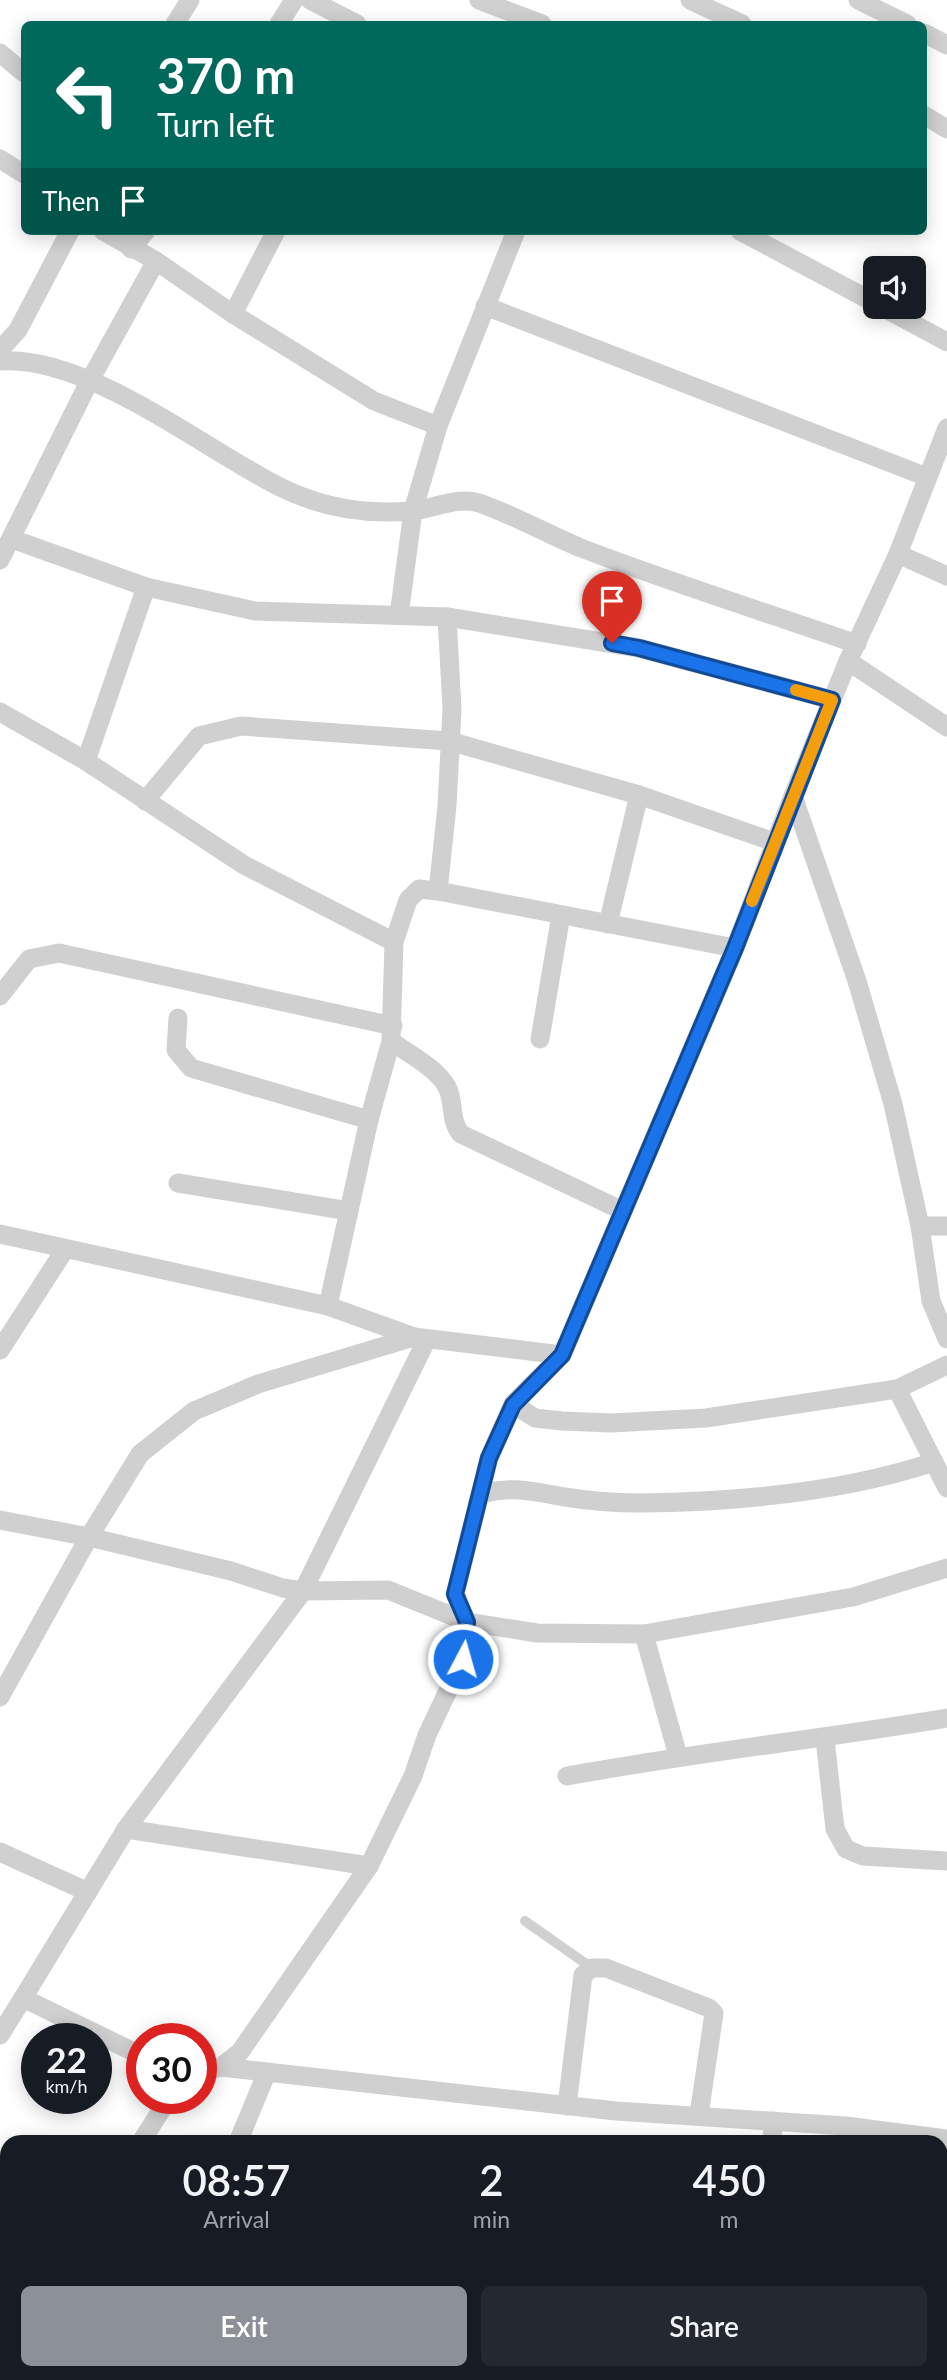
<!DOCTYPE html>
<style>
body{margin:0;font-family:Lato,sans-serif;background:#242831;color:#f1f3f6;height:100vh;display:flex;flex-direction:column;font-size:26px;white-space:nowrap}
*{box-sizing:border-box;margin:0}
p{font-size:23px;color:#9ea1a6}
.icon{flex:none;width:38px;height:38px;fill:none;stroke:currentColor;stroke-width:2;stroke-linecap:round;stroke-linejoin:round}
.map{position:relative;flex:1;overflow:hidden}
.details{position:absolute;left:0px;top:2135px;width:948px;height:245px;display:flex;flex-direction:column;background:#171b24;border-radius:21px 21px 0 0;box-shadow:0 4px 18px #0003}
.details>*{flex:none}
.hud{position:absolute;left:21px;top:21px;width:906px;height:214px;border-radius:10px;box-shadow:0 4px 18px #0003;background:#00695c;color:#fff;overflow:hidden}
.tools{position:absolute;left:863px;top:256px;display:grid;gap:14px}
.tools a{display:grid;place-items:center;width:63px;height:63px;border-radius:10px;background:#171b24;box-shadow:0 4px 18px #0003;font-size:35px}
.speed{position:absolute;left:21px;top:2023px;display:flex;gap:14px;font-size:35px;font-weight:700;text-align:center}
.speed>*{display:grid;place-content:center;width:91px;height:91px;border-radius:50%;background:#171b24;box-shadow:0 4px 18px #0003;line-height:1}
.speed small{font-size:18px;font-weight:400}
.speed .limit{border:10px solid #d22;background:#fff;color:#111}
.pin{position:absolute;display:grid;place-items:center;width:60px;height:60px;color:#fff;margin:-72px -30px;border-radius:50% 50% 50% 0;rotate:-45deg;box-shadow:0 0 7px #0007}
.pin .icon{rotate:45deg}
.me{position:absolute;width:77px;margin:-38px;rotate:6deg;stroke-linejoin:round;filter:drop-shadow(0 0 5px #0008)}
.turn{display:flex;align-items:center;gap:24px;height:147px;padding:0 21px;font-size:32px}
.turn .icon{width:91px;height:91px;stroke-width:2.5}
.turn b{display:block;font-size:49px;line-height:60px}
.then{display:flex;align-items:center;height:66px;padding:0 21px;background:#0003;gap:14px;font-size:26px}
.eta{display:flex;justify-content:space-evenly;align-items:center;height:119px;text-align:center}
.eta b{font-size:42px;font-weight:600;line-height:49px}
.cta{display:flex;gap:14px;margin-top:auto;padding:14px 21px}
.cta a{flex:1;height:80px;border-radius:10px;background:#8c9099;color:#fff;font-size:28px;font-weight:600;line-height:80px;text-align:center}
.cta a+a{background:#242831;color:#f1f3f6}
.map>svg:first-child{display:block}
</style>
<div class="map">
<svg width="947" height="2380" viewBox="0 0 947 2380">
<rect width="100%" height="100%" fill="#fff"/>
<g fill="none" stroke-linecap="round" stroke-linejoin="round">
<!-- lane -->
<path stroke="#d0d0d0" stroke-width="10" d="M 525,1921 L 592,1968"/>
<!-- street -->
<g stroke="#d0d0d0" stroke-width="19">
<path d="M 310,0 L 357,24"/>
<path d="M 479,0 L 542,24"/>
<path d="M 690,0 L 742,24"/>
<path d="M 858,0 L 907,24"/>
<path d="M 175,24 L 190,0"/>
<path d="M 279,24 L 294,0"/>
<path d="M 924,33 L 947,45"/>
<path d="M 0,53 L 24,73"/>
<path d="M 924,115 L 947,129"/>
<path d="M 0,159 L 24,174"/>
<path d="M 103,231 L 156,261 L 233,314 L 374,401 L 438,426"/>
<path d="M 740,231 L 875,303"/>
<path d="M 131,249 L 146,231"/>
<path d="M 485,306 L 927,477"/>
<path d="M 880,306 L 947,342"/>
<path d="M 233,314 L 276,231"/>
<path d="M 0,350 L 18,330 L 70,231"/>
<path d="M 0,361 C 85,354 203,448 278,486 C 319,507 365,515 411,511 C 433,509 457,496 479,503 C 514,515 547,534 581,548 C 672,583 765,612 857,644"/>
<path d="M 12,539 L 146,587 L 255,611 L 447,617 L 639,648 L 832,700"/>
<path d="M 898,554 L 947,576"/>
<path d="M 0,560 L 89,382 L 156,261"/>
<path d="M 399,615 L 413,511 L 438,426 L 516,231"/>
<path d="M 848,661 L 947,727"/>
<path d="M 0,712 L 86,761 L 244,865 L 394,942"/>
<path d="M 86,761 L 146,587"/>
<path d="M 793,796 L 857,981 L 893,1104 L 920,1226 L 931,1301 L 947,1339"/>
<path d="M 145,801 L 199,736 L 241,726 L 449,741 L 639,795 L 774,842"/>
<path d="M 438,891 L 447,806 L 452,709 L 447,617"/>
<path d="M 608,924 L 639,795"/>
<path d="M 0,996 L 29,959 L 59,953 L 393,1026"/>
<path d="M 178,1018 L 176,1050 L 191,1068 L 369,1120"/>
<path d="M 540,1039 L 561,915"/>
<path d="M 391,1041 C 407,1053 437,1068 447,1087 C 455,1102 449,1120 461,1134 L 623,1211"/>
<path d="M 178,1183 L 349,1211"/>
<path d="M 920,1226 L 947,1226"/>
<path d="M 0,1234 L 328,1306 L 414,1337"/>
<path d="M 328,1306 L 369,1120 L 391,1041 L 394,942 L 408,900 L 419,889 L 438,891 L 735,948"/>
<path d="M 0,1350 L 64,1251"/>
<path d="M 897,1389 L 947,1488"/>
<path d="M 513,1404 L 535,1418 L 562,1421 L 611,1423 L 706,1418 L 897,1389 L 947,1365"/>
<path d="M 482,1494 C 513,1485 534,1492 565,1497 C 589,1501 616,1503 640,1503 C 738,1502 840,1493 934,1462"/>
<path d="M 0,1520 L 89,1537 L 231,1571 L 283,1588 L 303,1591 L 388,1590 L 467,1622 L 537,1633 L 644,1634 L 853,1597 L 947,1568"/>
<path d="M 644,1634 L 678,1756"/>
<path d="M 0,1697 L 89,1537 L 140,1454 L 194,1411 L 258,1384 L 414,1337 L 562,1355"/>
<path d="M 825,1739 L 835,1829 L 846,1849 L 863,1856 L 947,1861"/>
<path d="M 567,1776 C 693,1753 821,1739 947,1718"/>
<path d="M 126,1829 L 369,1866"/>
<path d="M 0,1852 L 88,1892"/>
<path d="M 23,1998 L 126,1829 L 303,1591 L 427,1339"/>
<path d="M 0,2035 L 23,1998 L 142,2056"/>
<path d="M 221,2067 L 616,2111 L 846,2126 L 947,2139"/>
<path d="M 201,2072 L 221,2067 L 240,2052 L 369,1866 L 413,1776 L 427,1735 L 463,1659 L 467,1622 L 455,1594 L 489,1458 L 513,1404 L 562,1355 L 735,948 L 793,796 L 848,661 L 898,554 L 947,428"/>
<path d="M 567,2106 L 583,1975 L 592,1968 L 606,1968 L 709,2008 L 714,2013 L 699,2115"/>
<path d="M 141,2142 L 169,2098"/>
<path d="M 238,2142 L 267,2072"/>
<path d="M 772,2142 L 773,2121"/>
<path d="M 942,2262 L 947,2242"/>
<path d="M 942,2314 L 947,2316"/>
<path d="M 412,2373 L 420,2380"/>
<path d="M 607,2373 L 622,2380"/>
<path d="M 0,2376 L 7,2368"/>
<path d="M 131,2380 L 134,2373"/>
<path d="M 671,2380 L 674,2373"/>
<path d="M 893,2380 L 896,2373"/>
</g>
</g>
<g fill="none" stroke-linecap="round" stroke-linejoin="round">
<!-- route casing -->
<g stroke="#114b97" stroke-width="18">
<path id="route" d="M 463,1659 L 467,1622 L 455,1594 L 489,1458 L 513,1405 L 562,1355 L 735,948 L 832,700 L 639,648 L 612,643"/>
</g>
<!-- route -->
<use href="#route" stroke="#1a73e8" stroke-width="12"/>
<!-- slow -->
<path stroke="#f59e0b" stroke-width="12" d="M 752,901 L 832,700 L 796,690"/>
</g>
</svg>
<div class="tools">
<a><svg class="icon" aria-label="sound" viewBox="0 0 24 24"><path d="M4 9h4l5-4v14l-5-4H4zM17 9q2 3 0 6"/></svg></a>
</div>
<div class="speed"><div>22<small>km/h</small></div><div class="limit">30</div></div>
<div class="pin" style="left:612px;top:643px;background:#d93025"><svg class="icon" aria-label="arrive" viewBox="0 0 24 24"><path d="M6 21V4h12l-3 4 3 4H6"/></svg></div>
<svg class="me" style="left:463px;top:1659px" viewBox="-20 -20 40 40"><circle r="17" fill="#1a73e8" stroke="#fff" stroke-width="3"/><path d="M0-11L8 9 0 5-8 9z" fill="#fff"/></svg>
<div class="hud">
<div class="turn"><svg class="icon" aria-label="left" viewBox="0 0 24 24"><path d="M17 20v-9H6M10 6l-5 5 5 5"/></svg><div><b>370 m</b>Turn left</div></div>
<div class="then">Then<svg class="icon" aria-label="arrive" viewBox="0 0 24 24"><path d="M6 21V4h12l-3 4 3 4H6"/></svg></div>
</div>
<section class="details">
<div class="eta">
<div><b>08:57</b><p>Arrival</p></div>
<div><b>2</b><p>min</p></div>
<div><b>450</b><p>m</p></div>
</div>
<div class="cta"><a>Exit</a><a>Share</a></div>
</section>
</div>
